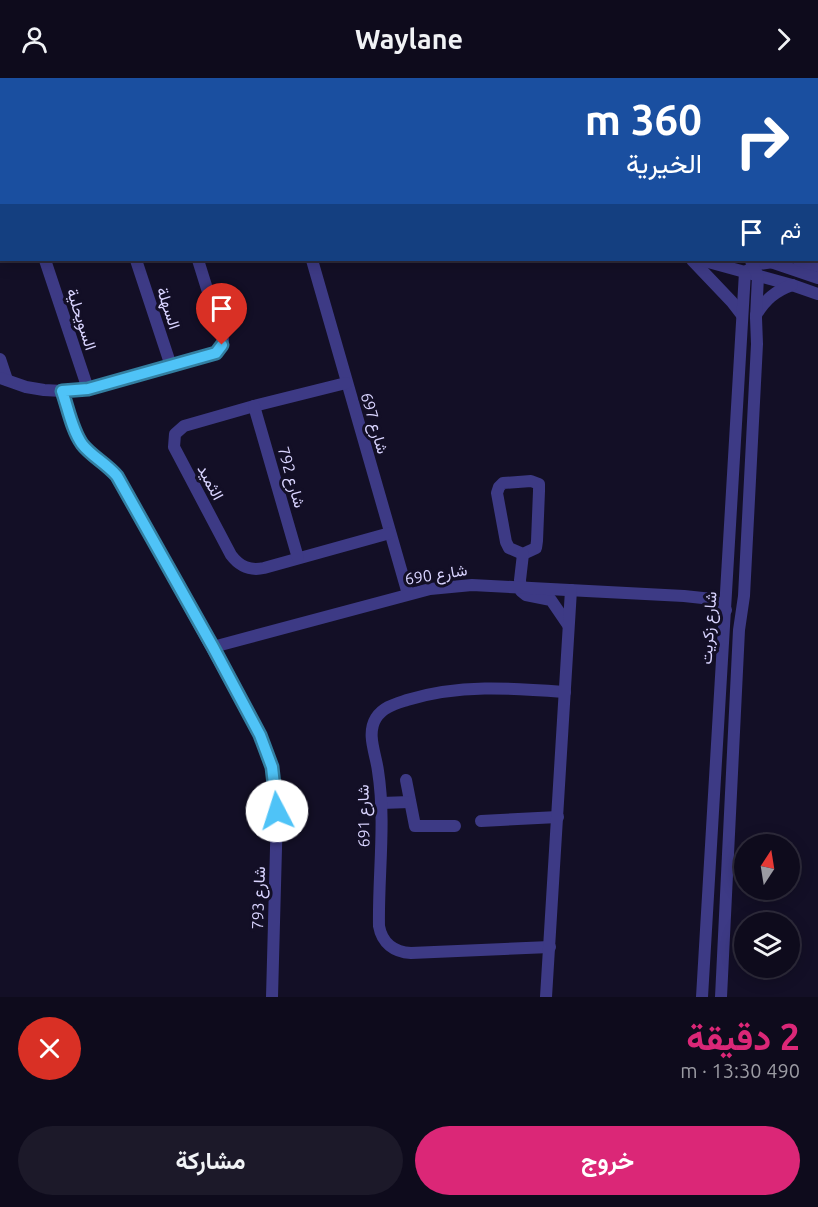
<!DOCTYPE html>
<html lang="ar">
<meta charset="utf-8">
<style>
body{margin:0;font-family:Ubuntu,Vazirmatn,sans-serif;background:#1c1929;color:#f1f3f6;direction:rtl;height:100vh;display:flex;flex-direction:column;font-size:22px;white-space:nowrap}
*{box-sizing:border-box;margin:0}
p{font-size:20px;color:#9b9ba3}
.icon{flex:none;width:33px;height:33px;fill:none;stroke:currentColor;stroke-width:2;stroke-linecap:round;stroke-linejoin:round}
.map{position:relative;height:919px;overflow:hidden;direction:ltr}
.sheet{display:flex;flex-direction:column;background:#0e0b1c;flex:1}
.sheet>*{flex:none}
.top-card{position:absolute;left:0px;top:0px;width:819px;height:183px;box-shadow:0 3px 15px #0003,0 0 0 2px #2e2b3b;direction:rtl;background:#1a4fa0;color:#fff;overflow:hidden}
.needle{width:39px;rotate:12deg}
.controls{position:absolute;left:734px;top:756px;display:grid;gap:12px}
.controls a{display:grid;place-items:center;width:66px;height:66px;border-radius:50%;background:#0e0b1c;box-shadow:0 3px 15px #0003,0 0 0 2px #2e2b3b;font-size:30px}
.pin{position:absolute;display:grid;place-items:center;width:51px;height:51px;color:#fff;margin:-62px -26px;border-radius:50% 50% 50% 0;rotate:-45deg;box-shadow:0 0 6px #0007}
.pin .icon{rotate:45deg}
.me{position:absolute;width:66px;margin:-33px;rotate:355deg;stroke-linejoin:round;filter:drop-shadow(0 0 4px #0008)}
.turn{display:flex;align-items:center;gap:21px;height:126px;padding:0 18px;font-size:27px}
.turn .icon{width:78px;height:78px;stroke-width:2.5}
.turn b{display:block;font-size:42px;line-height:51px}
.then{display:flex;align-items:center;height:57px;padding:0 18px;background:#0003;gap:12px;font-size:22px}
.round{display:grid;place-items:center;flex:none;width:63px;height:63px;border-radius:32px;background:#1c1929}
.overview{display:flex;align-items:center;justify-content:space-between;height:102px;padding:0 18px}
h1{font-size:36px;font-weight:700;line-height:45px;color:#db2777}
.cta{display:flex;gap:12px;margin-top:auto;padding:12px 18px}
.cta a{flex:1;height:69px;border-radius:36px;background:#db2777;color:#fff;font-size:24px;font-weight:700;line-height:69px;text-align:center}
.cta a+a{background:#1c1929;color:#f1f3f6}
header{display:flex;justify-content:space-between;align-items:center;height:78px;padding:0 18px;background:#0e0b1c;font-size:27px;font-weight:700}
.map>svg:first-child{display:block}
</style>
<header><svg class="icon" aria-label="forward" viewBox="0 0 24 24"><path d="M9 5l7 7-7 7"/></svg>Waylane<svg class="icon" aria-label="person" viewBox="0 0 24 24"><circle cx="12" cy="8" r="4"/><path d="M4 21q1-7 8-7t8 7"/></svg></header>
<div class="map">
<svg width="818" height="919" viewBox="0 0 818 919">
<rect width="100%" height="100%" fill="#130f26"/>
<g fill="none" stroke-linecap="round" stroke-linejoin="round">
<!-- minor -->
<g stroke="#3d3a85" stroke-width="12">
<path d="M 143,0 L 143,2"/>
<path d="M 203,0 L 203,2"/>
<path d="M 414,0 L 415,2"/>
<path d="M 427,0 L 430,2"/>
<path d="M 484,0 L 484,2"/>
<path d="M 584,0 L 584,2"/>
<path d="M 677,0 L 677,2"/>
<path d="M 0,85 L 2,85"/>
<path d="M 818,113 L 818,112"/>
<path d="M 45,182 L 88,311"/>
<path d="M 136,182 L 171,288"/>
<path d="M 312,182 L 408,516"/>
<path d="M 692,182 L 732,224 L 742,237"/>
<path d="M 701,182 L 792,207 L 818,216"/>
<path d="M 765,182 L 818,200"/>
<path d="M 798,182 L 818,188"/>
<path d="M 756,237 C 765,222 775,213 792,207"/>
<path d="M 0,281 L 7,302"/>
<path d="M 0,300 L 26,309 L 44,312 L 62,313 L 88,311 L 216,275 L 222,267 L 223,262 L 198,182"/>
<path d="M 346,305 L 254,328 L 184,348 L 175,356 L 174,369 L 231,477 C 240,489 250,493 264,490 L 390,455"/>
<path d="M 62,313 C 68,330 72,352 82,366 C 91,379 107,385 117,398 L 260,657 L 272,689 L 277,733 L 272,919"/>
<path d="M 254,328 L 298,480"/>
<path d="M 531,403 L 539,406 L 539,413 L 537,463 L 536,470 L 523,476 L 509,470 L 506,464 L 497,415 L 499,409 L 503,405 Z"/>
<path d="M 523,476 L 520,502 L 521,513 L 526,517 L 551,522 L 568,547"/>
<path d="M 213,569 L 430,511 L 472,507 L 684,518 L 712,521 L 726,532"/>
<path d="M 406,702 L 415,748 L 455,748"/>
<path d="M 381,725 L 410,724"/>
<path d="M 481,743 L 558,739"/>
<path d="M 550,869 L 411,875 C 394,874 382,865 379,848 C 378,797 386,744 378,693 C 376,676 366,656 376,640 C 383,629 395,626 407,622 C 459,606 511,610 565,614"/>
<path d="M 546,919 L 571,512"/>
<path d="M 702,919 L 745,194 L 759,186 L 773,184"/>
<path d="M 721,919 L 739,552 L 744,518 L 757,266 L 756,240 L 758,198 L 751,183"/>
</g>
</g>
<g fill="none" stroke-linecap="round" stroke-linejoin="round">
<!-- route casing -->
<g stroke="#337fa1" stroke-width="15">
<path id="route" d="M 222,267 L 216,275 L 88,311 L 62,313 C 68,330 72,352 82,366 C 91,378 106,385 117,398 L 213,569 L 260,657 L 272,689 L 277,733"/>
</g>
<!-- route -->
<use href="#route" stroke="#4fc3f7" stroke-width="10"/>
</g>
<g text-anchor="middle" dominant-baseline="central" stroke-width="6" stroke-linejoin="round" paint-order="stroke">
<!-- street labels -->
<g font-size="16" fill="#d9d4ff" stroke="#130f26">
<text transform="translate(169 230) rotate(72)">السهلة</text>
<text transform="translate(82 241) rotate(72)">السويحلية</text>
<text transform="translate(375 345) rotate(74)">شارع 697</text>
<text transform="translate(292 399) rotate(74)">شارع 792</text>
<text transform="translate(211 404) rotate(62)">الثميد</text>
<text transform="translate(436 496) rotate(-9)">شارع 690</text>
<text transform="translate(708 550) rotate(-86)">شارع زكريت</text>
<text transform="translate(363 738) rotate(-91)">شارع 691</text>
<text transform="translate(258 820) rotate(-88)">شارع 793</text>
</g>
</g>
</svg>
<div class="controls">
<a><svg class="needle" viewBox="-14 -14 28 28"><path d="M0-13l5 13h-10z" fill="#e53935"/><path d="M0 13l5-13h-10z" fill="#9b9ba3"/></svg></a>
<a><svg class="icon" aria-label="layers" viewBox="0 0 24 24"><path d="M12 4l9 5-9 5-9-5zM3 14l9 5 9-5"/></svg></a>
</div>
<div class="pin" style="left:222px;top:267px;background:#d93025"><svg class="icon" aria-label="arrive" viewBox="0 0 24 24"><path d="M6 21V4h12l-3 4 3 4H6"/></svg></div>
<svg class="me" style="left:277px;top:733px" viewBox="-20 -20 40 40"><circle r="19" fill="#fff"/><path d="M0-13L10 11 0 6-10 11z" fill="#4fc3f7"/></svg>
<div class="top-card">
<div class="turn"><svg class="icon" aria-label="right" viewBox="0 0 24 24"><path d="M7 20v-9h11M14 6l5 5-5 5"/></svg><div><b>360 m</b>الخيرية</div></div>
<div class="then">ثم<svg class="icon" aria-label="arrive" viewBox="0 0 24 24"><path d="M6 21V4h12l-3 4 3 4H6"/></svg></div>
</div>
</div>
<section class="sheet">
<div class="overview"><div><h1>2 دقيقة</h1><p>490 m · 13:30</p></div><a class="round" style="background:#d93025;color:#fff"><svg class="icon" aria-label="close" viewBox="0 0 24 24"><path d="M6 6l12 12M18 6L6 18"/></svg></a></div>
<div class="cta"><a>خروج</a><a>مشاركة</a></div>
</section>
